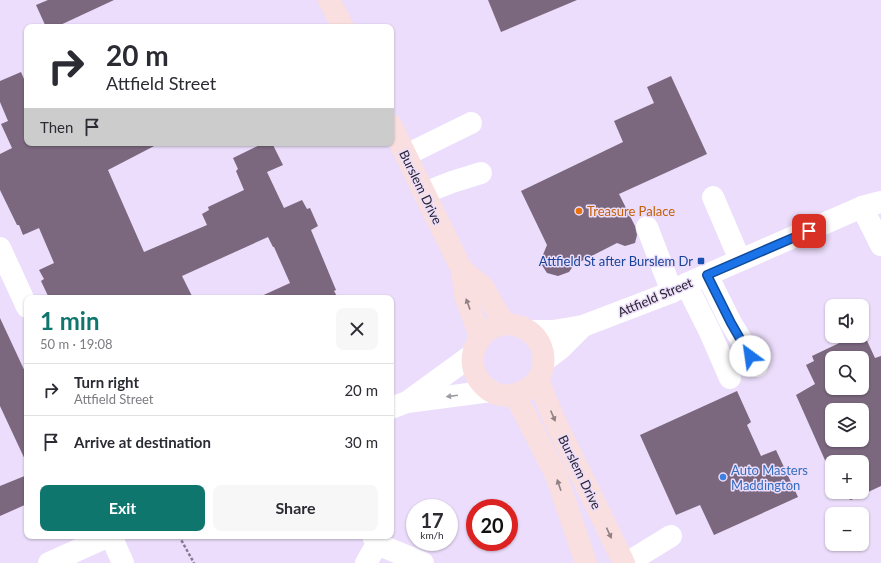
<!DOCTYPE html>
<meta charset="utf-8">
<style>
body{margin:0;font-family:Lato,sans-serif;background:#f7f7f7;color:#2b2b33;height:100vh;display:flex;flex-direction:column;font-size:15px;white-space:nowrap}
*{box-sizing:border-box;margin:0}
p{font-size:13px;color:#7c7c81}
.icon{flex:none;width:22px;height:22px;fill:none;stroke:currentColor;stroke-width:2;stroke-linecap:round;stroke-linejoin:round}
.map{position:relative;flex:1;overflow:hidden}
.panel{position:absolute;left:24px;top:295px;width:370px;height:244px;display:flex;flex-direction:column;background:#fff;border-radius:8px;box-shadow:0 1px 3px #0004}
.panel>*{flex:none}
.banner{position:absolute;left:24px;top:24px;width:370px;height:122px;border-radius:8px;box-shadow:0 1px 3px #0004;background:#fff;color:#2b2b33;overflow:hidden}
.fabs{position:absolute;left:825px;top:299px;display:grid;gap:8px}
.fabs a{display:grid;place-items:center;width:44px;height:44px;border-radius:8px;background:#fff;box-shadow:0 1px 3px #0004;font-size:20px}
.speed{position:absolute;left:406px;top:499px;display:flex;gap:8px;font-size:20px;font-weight:700;text-align:center}
.speed>*{display:grid;place-content:center;width:52px;height:52px;border-radius:50%;background:#fff;box-shadow:0 1px 3px #0004;line-height:1}
.speed small{font-size:10px;font-weight:400}
.speed .limit{border:6px solid #d22;background:#fff;color:#111}
.pin{position:absolute;display:grid;place-items:center;width:34px;height:34px;color:#fff;margin:-17px;border-radius:8px;box-shadow:0 2px 6px #0006}
.me{position:absolute;width:44px;margin:-22px;rotate:329deg;stroke-linejoin:round;filter:drop-shadow(0 0 3px #0008)}
.turn{display:flex;align-items:center;gap:14px;height:84px;padding:0 16px;font-size:18px}
.turn .icon{width:52px;height:52px;stroke-width:2.5}
.turn b{display:block;font-size:28px;line-height:34px}
.then{display:flex;align-items:center;height:38px;padding:0 16px;background:#0003;gap:8px;font-size:15px}
.round{display:grid;place-items:center;flex:none;width:42px;height:42px;border-radius:8px;background:#f7f7f7}
.overview{display:flex;align-items:center;justify-content:space-between;height:68px;padding:0 16px}
h1{font-size:24px;font-weight:700;line-height:30px;color:#0f766e}
.primary-button{display:flex;gap:8px;margin-top:auto;padding:8px 16px}
.primary-button a{flex:1;height:46px;border-radius:8px;background:#0f766e;color:#fff;font-size:16px;font-weight:700;line-height:46px;text-align:center}
.primary-button a+a{background:#f7f7f7;color:#2b2b33}
ul{padding:0;list-style:none}
li{display:flex;align-items:center;gap:12px;height:52px;padding:0 16px;border-top:1px solid #e1e1e2}
li div{flex:1}
li b{display:block;font-size:15px}
li em{font-style:normal}
.map>svg:first-child{display:block}
</style>
<div class="map">
<svg width="881" height="563" viewBox="0 0 881 563">
<rect width="100%" height="100%" fill="#ebddfb"/>
<!-- building -->
<g fill="#7b677e" fill-rule="evenodd">
<path d="M 48,0 L 114,0 L 56,27 L 46,27 L 36,5 Z"/>
<path d="M 488,0 L 577,0 L 501,32 Z"/>
<path d="M 21,72 L 27,86 L 27,143 L 160,143 L 108,170 L 144,252 L 207,225 L 202,214 L 209,210 L 208,207 L 244,190 L 236,171 L 238,169 L 233,158 L 264,143 L 272,143 L 283,165 L 267,172 L 284,208 L 302,200 L 307,209 L 310,208 L 318,226 L 311,230 L 336,290 L 334,291 L 338,298 L 257,298 L 290,283 L 274,247 L 273,247 L 268,237 L 182,276 L 193,298 L 49,298 L 41,281 L 44,279 L 39,270 L 54,263 L 39,228 L 23,235 L 19,225 L 17,225 L 0,190 L 0,154 L 12,148 L 1,124 L 8,121 L 0,102 L 0,81 Z"/>
<path d="M 671,76 L 707,154 L 619,194 L 635,226 L 637,235 L 635,243 L 625,246 L 617,243 L 574,265 L 569,272 L 558,276 L 547,273 L 540,262 L 547,245 L 521,191 L 623,142 L 614,121 L 654,103 L 647,87 Z"/>
<path d="M 0,318 L 27,376 L 27,464 L 0,406 Z"/>
<path d="M 862,332 L 863,332 L 875,358 L 881,356 L 881,486 L 851,500 L 841,495 L 839,492 L 862,492 L 862,462 L 832,462 L 832,476 L 796,395 L 815,384 L 806,365 L 814,361 L 812,356 L 854,336 L 862,336 ZM 832,358 L 862,358 L 862,388 L 832,388 ZM 832,410 L 862,410 L 862,440 L 832,440 Z"/>
<path d="M 737,391 L 751,422 L 747,425 L 761,456 L 776,450 L 798,497 L 714,535 L 700,505 L 676,515 L 640,435 Z"/>
<path d="M 27,475 L 27,504 L 0,516 L 0,486 Z"/>
</g>
<g fill="none" stroke-linecap="round" stroke-linejoin="round">
<!-- path -->
<path stroke="#847a8e" stroke-width="2.5" stroke-dasharray="3 2" stroke-linecap="butt" d="M 179,536 L 194,563"/>
<!-- minor -->
<g stroke="#fff" stroke-width="22">
<path d="M 406,155 L 471,123"/>
<path d="M 424,193 L 452,182 L 481,173"/>
<path d="M 713,197 L 740,260"/>
<path d="M 862,207 L 881,245"/>
<path d="M 647,227 L 672,292"/>
<path d="M 0,248 L 27,307"/>
<path d="M 707,275 L 731,323 L 757,366"/>
<path d="M 686,284 L 710,332 L 730,378"/>
<path d="M 530,331 L 553,331 L 583,326 L 672,292 L 686,284 L 862,207 L 881,202"/>
<path d="M 544,361 L 560,349 L 583,326"/>
<path d="M 410,400 L 472,355"/>
<path d="M 391,408 L 407,402 L 491,391"/>
<path d="M 111,536 L 123,563"/>
<path d="M 377,544 L 423,563"/>
<path d="M 49,563 L 109,536"/>
<path d="M 366,563 L 377,544 L 373,536"/>
<path d="M 627,563 L 671,536"/>
</g>
<!-- major -->
<g stroke="#f9dfdf" stroke-width="22">
<path d="M 329,0 L 343,27"/>
<path d="M 391,125 L 462,270 L 465,295 L 480,337"/>
<path d="M 462,270 L 483,287 L 504,324"/>
<path d="M 538,380 C 520,399 495,402 479,380 C 473,372 471,360 474,351 C 489,300 564,329 538,380 L 554,419 L 624,563"/>
<path d="M 512,395 L 519,403 L 525,414 L 556,475 L 586,563"/>
</g>
</g>
<!-- one-way arrows -->
<defs><path id="oneway-solid" d="M-6-.8H1V-3.2L6.5 0L1 3.2V.8H-6Z"/></defs>
<g fill="#908086">
<use href="#oneway-solid" transform="translate(468 304) rotate(-110)"/>
<use href="#oneway-solid" transform="translate(553 416) rotate(67)"/>
<use href="#oneway-solid" transform="translate(559 485) rotate(-109)"/>
<use href="#oneway-solid" transform="translate(609 533) rotate(65)"/>
</g>
<use fill="#9e9ca0" href="#oneway-solid" transform="translate(452 396) rotate(173)"/>
<g fill="none" stroke-linecap="round" stroke-linejoin="round">
<!-- route casing -->
<g stroke="#114b97" stroke-width="10">
<path id="route" d="M 750,356 L 731,323 L 707,275 L 809,231"/>
</g>
<!-- route -->
<use href="#route" stroke="#1a73e8" stroke-width="7"/>
</g>
<!-- markers -->
<circle fill="#e8710a" stroke="#ebddfb" stroke-width="1.5" cx="579" cy="211" r="4"/>
<rect fill="#1a4fb4" stroke="#ebddfb" stroke-width="1.5" x="697" y="257" width="8" height="8" rx="2"/>
<circle fill="#3f7fe0" stroke="#ebddfb" stroke-width="1.5" cx="723" cy="477" r="4"/>
<g text-anchor="middle" dominant-baseline="central" stroke-width="3" stroke-linejoin="round" paint-order="stroke">
<!-- street labels -->
<g font-size="13" fill="#27222d" stroke="#ebddfb">
<text transform="translate(421 187) rotate(64)">Burslem Drive</text>
<text transform="translate(655 297) rotate(-23)">Attfield Street</text>
<text transform="translate(580 472) rotate(64)">Burslem Drive</text>
</g>
<!-- food labels -->
<g font-size="13" fill="#c56008" stroke="#ebddfb" text-anchor="start">
<text x="587" y="211">Treasure Palace</text>
</g>
<!-- transit labels -->
<g font-size="13" fill="#164399" stroke="#ebddfb" text-anchor="end">
<text x="693" y="261">Attfield St after Burslem Dr</text>
</g>
<!-- shop labels -->
<g font-size="13" fill="#366cbe" stroke="#ebddfb" text-anchor="start">
<text x="731" y="470">Auto Masters<tspan x="731" dy="15">Maddington</tspan></text>
</g>
</g>
</svg>
<div class="fabs">
<a><svg class="icon" aria-label="sound" viewBox="0 0 24 24"><path d="M4 9h4l5-4v14l-5-4H4zM17 9q2 3 0 6"/></svg></a>
<a><svg class="icon" aria-label="search" viewBox="0 0 24 24"><circle cx="10" cy="10" r="6"/><path d="M15 15l6 6"/></svg></a>
<a><svg class="icon" aria-label="layers" viewBox="0 0 24 24"><path d="M12 4l9 5-9 5-9-5zM3 14l9 5 9-5"/></svg></a>
<a>+</a>
<a>−</a>
</div>
<div class="speed"><div>17<small>km/h</small></div><div class="limit">20</div></div>
<div class="pin" style="left:809px;top:231px;background:#d93025"><svg class="icon" aria-label="arrive" viewBox="0 0 24 24"><path d="M6 21V4h12l-3 4 3 4H6"/></svg></div>
<svg class="me" style="left:750px;top:356px" viewBox="-20 -20 40 40"><circle r="19" fill="#fff"/><path d="M0-13L10 11 0 6-10 11z" fill="#1a73e8"/></svg>
<div class="banner">
<div class="turn"><svg class="icon" aria-label="right" viewBox="0 0 24 24"><path d="M7 20v-9h11M14 6l5 5-5 5"/></svg><div><b>20 m</b>Attfield Street</div></div>
<div class="then">Then<svg class="icon" aria-label="arrive" viewBox="0 0 24 24"><path d="M6 21V4h12l-3 4 3 4H6"/></svg></div>
</div>
<section class="panel">
<div class="overview"><div><h1>1 min</h1><p>50 m · 19:08</p></div><a class="round"><svg class="icon" aria-label="close" viewBox="0 0 24 24"><path d="M6 6l12 12M18 6L6 18"/></svg></a></div>
<ul>
<li><svg class="icon" aria-label="right" viewBox="0 0 24 24"><path d="M7 20v-9h11M14 6l5 5-5 5"/></svg><div><b>Turn right</b><p>Attfield Street</p></div><em>20 m</em></li>
<li><svg class="icon" aria-label="arrive" viewBox="0 0 24 24"><path d="M6 21V4h12l-3 4 3 4H6"/></svg><div><b>Arrive at destination</b></div><em>30 m</em></li>
</ul>
<div class="primary-button"><a>Exit</a><a>Share</a></div>
</section>
</div>
